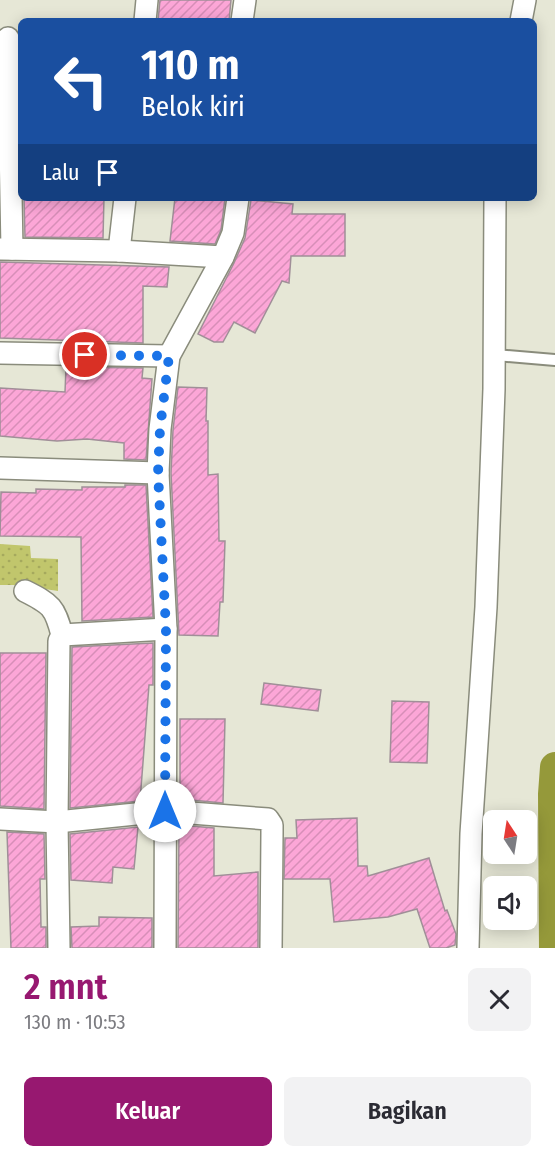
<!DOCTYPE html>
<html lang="id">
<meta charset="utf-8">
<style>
body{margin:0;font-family:"Fira Sans Condensed",sans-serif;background:#f2f2f3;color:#2b2b33;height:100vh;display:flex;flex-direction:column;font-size:22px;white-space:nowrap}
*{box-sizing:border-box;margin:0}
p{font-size:20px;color:#7c7c81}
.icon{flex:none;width:33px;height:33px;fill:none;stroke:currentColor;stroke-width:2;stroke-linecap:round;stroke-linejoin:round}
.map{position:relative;height:948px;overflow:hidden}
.side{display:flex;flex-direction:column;background:#fff;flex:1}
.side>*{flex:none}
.hud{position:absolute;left:18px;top:18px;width:519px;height:183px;border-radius:9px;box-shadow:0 3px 15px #0003;background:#1a4fa0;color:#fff;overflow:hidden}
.needle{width:39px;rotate:348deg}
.fabs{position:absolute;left:483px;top:810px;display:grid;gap:12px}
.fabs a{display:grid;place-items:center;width:54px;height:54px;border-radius:9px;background:#fff;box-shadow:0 3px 15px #0003;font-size:30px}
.pin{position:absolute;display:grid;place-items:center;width:51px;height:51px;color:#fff;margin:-26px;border:3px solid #fff;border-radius:50%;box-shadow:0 2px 6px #0007}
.me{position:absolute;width:66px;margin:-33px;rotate:0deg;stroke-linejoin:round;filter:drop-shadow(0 0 4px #0008)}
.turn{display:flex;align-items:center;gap:21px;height:126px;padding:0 24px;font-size:27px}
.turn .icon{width:78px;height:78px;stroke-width:2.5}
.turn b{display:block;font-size:42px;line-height:51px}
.then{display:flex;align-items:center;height:57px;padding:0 24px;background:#0003;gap:12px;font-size:22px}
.round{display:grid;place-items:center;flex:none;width:63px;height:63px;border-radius:9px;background:#f2f2f3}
.headline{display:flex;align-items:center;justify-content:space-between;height:102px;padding:0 24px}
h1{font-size:36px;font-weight:600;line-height:45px;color:#971870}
.primary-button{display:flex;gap:12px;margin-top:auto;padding:12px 24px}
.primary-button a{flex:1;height:69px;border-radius:9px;background:#971870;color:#fff;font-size:24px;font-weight:600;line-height:69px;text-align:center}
.primary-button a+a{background:#f2f2f3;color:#2b2b33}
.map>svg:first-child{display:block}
</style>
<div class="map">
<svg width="555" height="948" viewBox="0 0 555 948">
<defs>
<pattern id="grass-dots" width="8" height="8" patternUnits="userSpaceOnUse" patternTransform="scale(1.5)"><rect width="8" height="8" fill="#c1c66c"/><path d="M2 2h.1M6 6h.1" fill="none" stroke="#a5a95d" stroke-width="1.8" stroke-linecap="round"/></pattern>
<pattern id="building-hatch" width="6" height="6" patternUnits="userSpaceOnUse" patternTransform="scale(1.5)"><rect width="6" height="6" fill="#fca6d7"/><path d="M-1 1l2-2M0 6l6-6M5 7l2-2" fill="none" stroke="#d78eb8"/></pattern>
</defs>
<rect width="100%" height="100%" fill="#e6e7d6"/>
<!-- grass -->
<path fill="url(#grass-dots)" d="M 0,544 L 30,546 L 31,558 L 58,559 L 58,591 L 19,585 L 0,585 Z"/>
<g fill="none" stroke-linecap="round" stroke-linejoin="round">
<!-- canal -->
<path stroke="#95993a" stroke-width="30" d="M 554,948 L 553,794 L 555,767"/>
</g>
<!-- building -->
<g fill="url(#building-hatch)" stroke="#a08f98" stroke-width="1.5">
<path d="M 160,0 L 231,0 L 229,21 L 158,21 Z"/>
<path d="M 24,198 L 104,198 L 103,238 L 25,237 Z"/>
<path d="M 175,198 L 225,198 L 221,230 L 215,244 L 170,241 Z"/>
<path d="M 251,200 L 293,204 L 292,214 L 345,214 L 345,256 L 291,256 L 289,283 L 282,281 L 255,333 L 234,322 L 223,342 L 214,342 L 198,334 L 234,263 L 245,238 Z"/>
<path d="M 0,262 L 169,267 L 167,287 L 143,286 L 143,343 L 0,338 Z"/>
<path d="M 66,367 L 143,368 L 142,378 L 152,379 L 146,460 L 124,459 L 124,443 L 87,439 L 57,441 L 0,436 L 0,388 L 65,392 Z"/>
<path d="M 178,387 L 207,388 L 206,421 L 208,421 L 208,475 L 218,474 L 219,541 L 225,541 L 223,602 L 220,602 L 218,636 L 179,635 L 171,473 L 173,430 Z"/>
<path d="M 125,485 L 146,485 L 153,617 L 82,621 L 81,537 L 0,536 L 1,492 L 36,493 L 36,489 L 82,490 L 82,487 L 125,487 Z"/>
<path d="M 153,643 L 153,685 L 149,685 L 140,801 L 70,808 L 72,647 Z"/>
<path d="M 0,653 L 46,653 L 44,809 L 0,806 Z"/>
<path d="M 264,683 L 321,690 L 318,711 L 261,704 Z"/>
<path d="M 392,701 L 429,702 L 427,763 L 390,762 Z"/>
<path d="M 180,719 L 225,719 L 223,803 L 180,799 Z"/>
<path d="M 357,818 L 358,866 L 367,866 L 368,876 L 429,858 L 445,911 L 447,910 L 456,934 L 455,945 L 446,948 L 430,948 L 417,909 L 388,917 L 334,922 L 330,879 L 284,879 L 285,838 L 297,838 L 296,820 Z"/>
<path d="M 179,825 L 214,828 L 214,876 L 258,872 L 258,948 L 178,948 Z"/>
<path d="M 138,827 L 134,869 L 113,867 L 112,883 L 71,880 L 70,834 Z"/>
<path d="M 7,832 L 44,834 L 45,879 L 40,879 L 41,927 L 46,927 L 46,948 L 11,948 Z"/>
<path d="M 99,917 L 152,918 L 152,948 L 72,948 L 71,927 L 99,926 Z"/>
</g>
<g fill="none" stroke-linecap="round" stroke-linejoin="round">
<!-- service casing -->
<g stroke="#8a8c7c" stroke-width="14">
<path id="service" d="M 495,355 L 555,360"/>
</g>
<!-- minor casing -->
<g stroke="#8a8c7c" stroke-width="24">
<g id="minor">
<path d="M 145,21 L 147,0"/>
<path d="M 242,21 L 245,0"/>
<path d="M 521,21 L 525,0"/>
<path d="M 8,38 L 12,249"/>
<path d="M 0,249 L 119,251 L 223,257"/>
<path d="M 119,251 L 125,198"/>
<path d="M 0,353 L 169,356"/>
<path d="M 0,468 L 158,473 L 160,429 L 169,356 L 223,257 L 233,233 L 238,198"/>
<path d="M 158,473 L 166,629 L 165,948"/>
<path d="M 25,591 C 51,604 55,607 62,635 L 59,641 L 57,822 L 59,948"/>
<path d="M 62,635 L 166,629"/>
<path d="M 0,819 L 57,822 L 165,811 L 268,819 L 272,825 L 272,833 L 271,948"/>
<path d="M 468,948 L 471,834 L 486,607 L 494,389 L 495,198"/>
</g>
</g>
<!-- service -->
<use href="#service" stroke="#fff" stroke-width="10"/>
<!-- minor -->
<use href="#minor" stroke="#fff" stroke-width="21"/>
</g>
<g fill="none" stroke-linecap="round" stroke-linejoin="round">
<!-- route -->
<path stroke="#1a73e8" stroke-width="10" stroke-dasharray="0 18" d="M 85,355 L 169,356 L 160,429 L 158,473 L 166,629 L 165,811"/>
</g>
</svg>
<div class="fabs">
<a><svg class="needle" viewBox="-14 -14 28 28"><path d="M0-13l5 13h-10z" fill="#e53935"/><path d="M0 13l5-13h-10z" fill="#7c7c81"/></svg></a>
<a><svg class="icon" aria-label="sound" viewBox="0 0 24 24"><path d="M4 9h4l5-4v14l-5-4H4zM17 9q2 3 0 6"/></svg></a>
</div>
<div class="pin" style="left:85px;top:355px;background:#d93025"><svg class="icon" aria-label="arrive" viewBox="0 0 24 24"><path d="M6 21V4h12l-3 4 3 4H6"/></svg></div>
<svg class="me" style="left:165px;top:811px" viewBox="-20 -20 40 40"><circle r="19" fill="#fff"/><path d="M0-13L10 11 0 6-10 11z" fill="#1a73e8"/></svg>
<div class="hud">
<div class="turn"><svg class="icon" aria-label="left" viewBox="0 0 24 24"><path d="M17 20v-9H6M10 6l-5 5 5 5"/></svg><div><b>110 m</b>Belok kiri</div></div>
<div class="then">Lalu<svg class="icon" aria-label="arrive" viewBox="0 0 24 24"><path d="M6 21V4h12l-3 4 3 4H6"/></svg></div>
</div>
</div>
<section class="side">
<div class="headline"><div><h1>2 mnt</h1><p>130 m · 10:53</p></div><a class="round"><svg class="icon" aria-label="close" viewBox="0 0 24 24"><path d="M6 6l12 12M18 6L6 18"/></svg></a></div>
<div class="primary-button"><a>Keluar</a><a>Bagikan</a></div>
</section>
